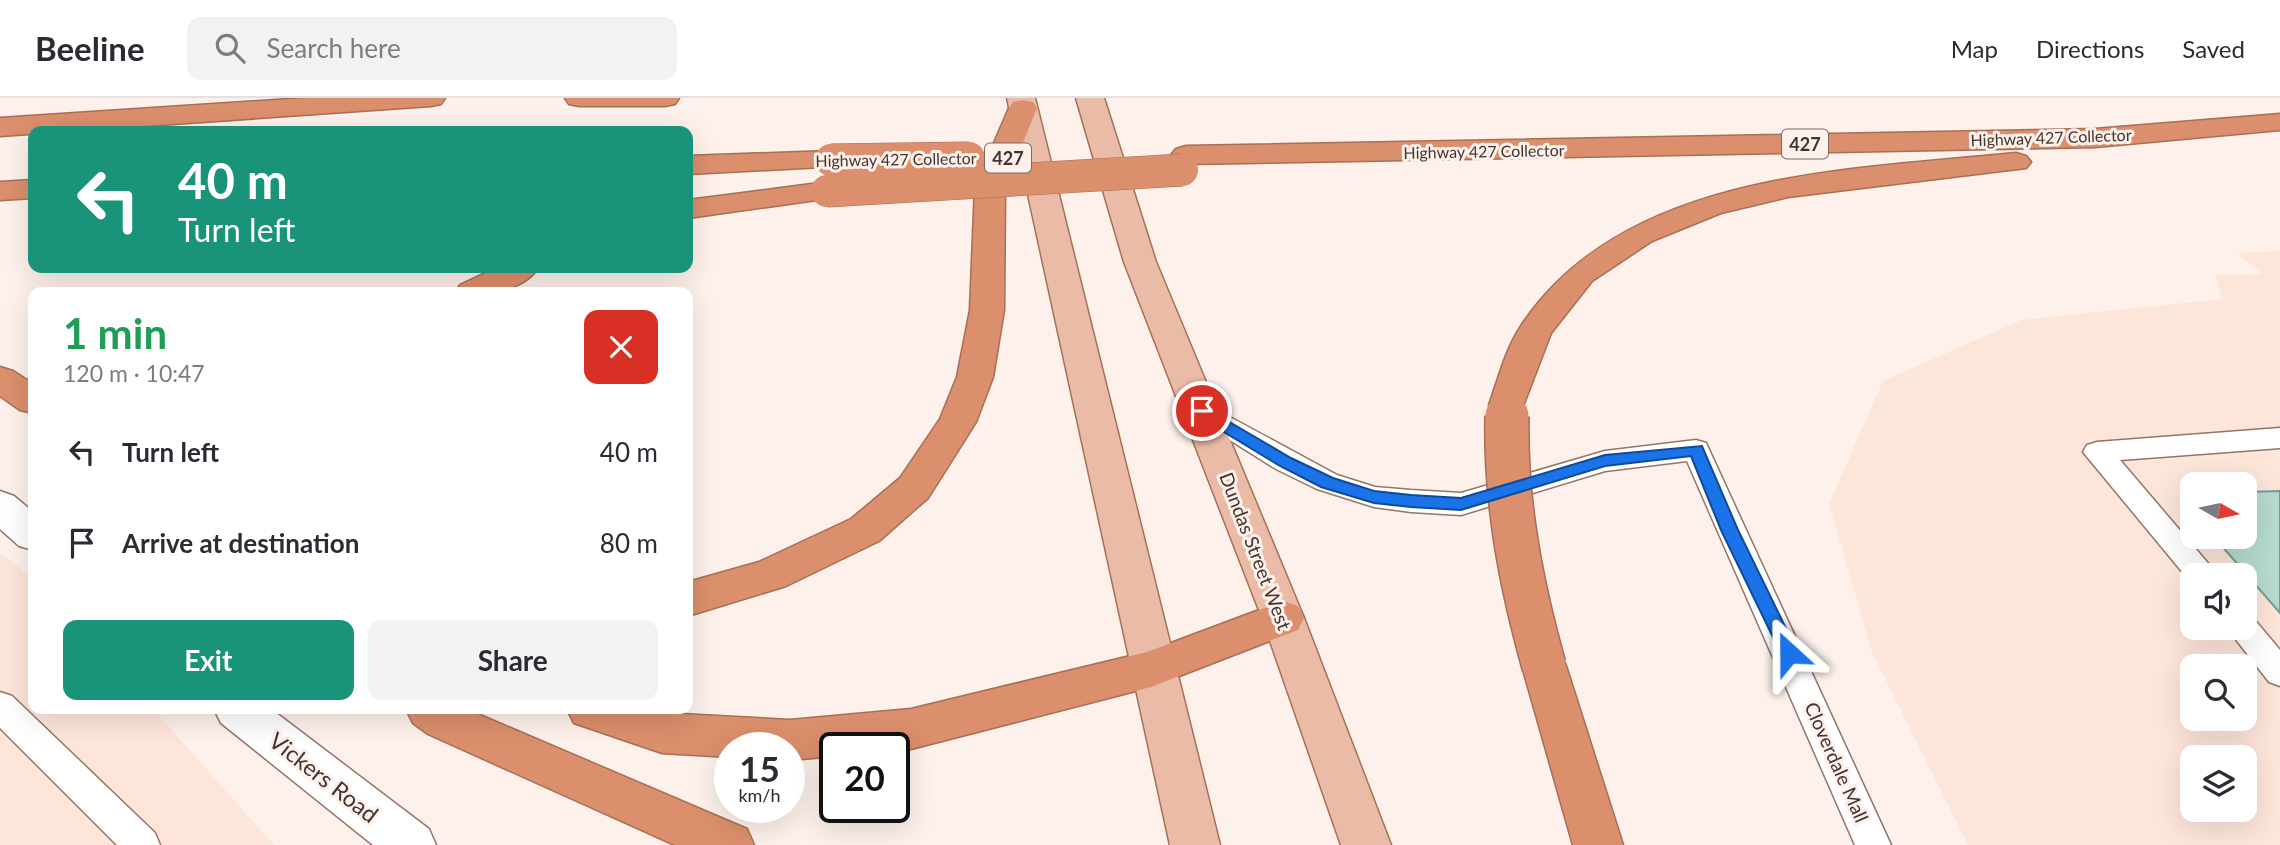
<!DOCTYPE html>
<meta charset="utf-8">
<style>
body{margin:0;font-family:Lato,sans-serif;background:#f2f2f3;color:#2b2b33;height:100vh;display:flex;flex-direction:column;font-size:26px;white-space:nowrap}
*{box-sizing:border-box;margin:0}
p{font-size:23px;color:#7c7c81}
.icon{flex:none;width:38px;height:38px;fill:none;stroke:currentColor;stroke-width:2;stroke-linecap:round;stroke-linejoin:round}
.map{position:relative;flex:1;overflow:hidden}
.sheet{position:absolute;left:28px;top:189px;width:665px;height:427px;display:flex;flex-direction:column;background:#fff;border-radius:14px;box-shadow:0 7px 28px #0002}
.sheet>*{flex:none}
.guide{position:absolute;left:28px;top:28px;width:665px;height:147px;border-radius:14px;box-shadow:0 7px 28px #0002;background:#19947b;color:#fff;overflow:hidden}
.needle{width:46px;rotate:99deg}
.buttons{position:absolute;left:2180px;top:374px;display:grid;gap:14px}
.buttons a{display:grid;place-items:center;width:77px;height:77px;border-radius:14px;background:#fff;box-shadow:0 7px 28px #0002;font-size:35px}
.speed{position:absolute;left:714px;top:634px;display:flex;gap:14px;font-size:35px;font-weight:700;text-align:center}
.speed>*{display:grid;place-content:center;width:91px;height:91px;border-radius:50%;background:#fff;box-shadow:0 7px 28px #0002;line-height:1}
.speed small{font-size:18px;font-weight:400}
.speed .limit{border:4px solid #111;border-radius:10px;background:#fff;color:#111}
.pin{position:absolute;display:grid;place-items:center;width:60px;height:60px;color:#fff;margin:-30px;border:4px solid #fff;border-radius:50%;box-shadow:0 2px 7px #0007}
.me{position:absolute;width:77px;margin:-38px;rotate:336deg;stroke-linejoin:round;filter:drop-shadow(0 0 5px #0008)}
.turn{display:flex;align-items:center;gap:24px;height:147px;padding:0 35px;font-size:32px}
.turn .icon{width:91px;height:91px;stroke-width:2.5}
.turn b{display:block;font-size:49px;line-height:60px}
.round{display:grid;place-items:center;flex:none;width:74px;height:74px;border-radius:14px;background:#f2f2f3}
.overview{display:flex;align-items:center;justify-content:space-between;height:119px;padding:0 35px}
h1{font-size:42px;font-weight:700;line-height:52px;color:#1e9e55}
.primary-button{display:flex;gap:14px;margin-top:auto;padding:14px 35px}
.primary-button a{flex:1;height:80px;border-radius:14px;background:#19947b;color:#fff;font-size:28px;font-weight:700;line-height:80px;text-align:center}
.primary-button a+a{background:#f2f2f3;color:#2b2b33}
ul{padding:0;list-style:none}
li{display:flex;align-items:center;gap:21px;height:91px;padding:0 35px}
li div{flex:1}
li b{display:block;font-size:26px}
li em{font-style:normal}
header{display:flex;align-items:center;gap:42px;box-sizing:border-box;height:98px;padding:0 35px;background:#fff;border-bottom:2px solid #e1e1e2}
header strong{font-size:33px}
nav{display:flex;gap:38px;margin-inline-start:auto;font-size:24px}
.search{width:490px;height:63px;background:#f2f2f3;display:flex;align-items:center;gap:18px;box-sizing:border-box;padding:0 24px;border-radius:14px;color:#7c7c81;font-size:26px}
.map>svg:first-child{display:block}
</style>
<header>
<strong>Beeline</strong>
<div class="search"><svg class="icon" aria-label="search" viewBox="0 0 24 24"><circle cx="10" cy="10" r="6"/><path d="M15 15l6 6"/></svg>Search here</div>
<nav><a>Map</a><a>Directions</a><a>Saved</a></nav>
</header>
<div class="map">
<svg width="2280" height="747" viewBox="0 0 2280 747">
<rect width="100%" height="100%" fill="#fef0ea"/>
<!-- built -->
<g fill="#fee5da" fill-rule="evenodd">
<path d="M 2280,153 L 2280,747 L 1968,747 L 1872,554 L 1829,406 L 1883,283 L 2021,222 L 2222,201 L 2215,177 L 2262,176 L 2237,155 ZM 2193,387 L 2245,387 L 2245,439 L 2193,439 ZM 2193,478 L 2245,478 L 2245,530 L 2193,530 ZM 2193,569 L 2245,569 L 2245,621 L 2193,621 ZM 2193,660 L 2245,660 L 2245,712 L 2193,712 Z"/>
<path d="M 0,454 L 33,481 L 33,611 L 153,611 L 274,747 L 0,747 Z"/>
</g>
<!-- building -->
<path fill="#b6dbd0" stroke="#789b90" stroke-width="2" d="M 2280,393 L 2280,515 L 2214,439 L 2245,439 L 2245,394 Z"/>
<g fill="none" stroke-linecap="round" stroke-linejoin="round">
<!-- service casing -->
<g stroke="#937668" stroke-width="3">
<g id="service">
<path d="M 1202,304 L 1337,377 L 1375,389 L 1411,392 L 1461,395 L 1605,353 L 1696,342 L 1706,345 L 1891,747 L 1855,747 L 1687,363 L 1605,373 L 1461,417 L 1411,414 L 1374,409 L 1317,391 L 1276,371 L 1193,319 L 1189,313 L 1193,307 Z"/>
<path d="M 2280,330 L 2280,350 L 2120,362 L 2212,470 L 2216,478 L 2193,478 L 2193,487 L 2083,354 L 2087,347 L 2097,344 Z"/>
<path d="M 2245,518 L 2254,521 L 2280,552 L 2280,588 L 2269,584 L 2227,530 L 2245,530 Z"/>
<path d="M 0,594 L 12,598 L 155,735 L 160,747 L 117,747 L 0,630 Z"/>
</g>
</g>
<!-- minor casing -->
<g stroke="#937668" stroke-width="3">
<g id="minor">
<path d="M 0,393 L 14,398 L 33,414 L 33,452 L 19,448 L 0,431 Z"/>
<path d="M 214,611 L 271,611 L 429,731 L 436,747 L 373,747 L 221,625 Z"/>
</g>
</g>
<!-- primary casing -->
<g stroke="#a67057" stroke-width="3">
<g id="primary">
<path d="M 1007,0 L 1035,0 L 1220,747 L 1170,747 Z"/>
<path d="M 1076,0 L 1104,0 L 1156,164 L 1304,520 L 1391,747 L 1341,747 L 1262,520 L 1124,164 Z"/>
</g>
</g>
<!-- motorway casing -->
<g stroke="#a67057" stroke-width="3">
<g id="motorway">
<path d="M 307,0 L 445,0 L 441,6 L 431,8 L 0,38 L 0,20 Z"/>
<path d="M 565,0 L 679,0 L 675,6 L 665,8 L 579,8 L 569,6 Z"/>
<path d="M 1023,2 L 1033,4 L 1037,10 L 1005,89 L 1004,212 L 993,279 L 976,324 L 928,400 L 879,443 L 786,488 L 688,518 L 688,484 L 759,464 L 851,421 L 900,380 L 940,321 L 957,279 L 970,212 L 975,89 L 1009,10 L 1013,4 Z"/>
<path d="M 2280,16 L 2280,32 L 2095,49 L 1186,66 L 1176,63 L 1171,57 L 1176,51 L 1186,48 L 2095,31 Z"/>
<path d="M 831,53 L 841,56 L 846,62 L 841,68 L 688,76 L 688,58 Z"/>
<path d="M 2016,55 L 2026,58 L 2031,64 L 2026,70 L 1788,99 L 1721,115 L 1652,143 L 1592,183 L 1551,235 L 1520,316 L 1507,319 L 1494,316 L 1489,307 C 1498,282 1506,250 1521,228 C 1623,73 1850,72 2016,55 Z"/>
<path d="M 33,82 L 33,100 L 0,102 L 0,84 Z"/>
<path d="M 827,84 L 838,87 L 842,93 L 838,99 L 688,120 L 688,102 Z"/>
<path d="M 496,170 L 538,170 C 521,196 483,195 455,194 L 460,187 Z"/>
<path d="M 0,269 L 13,273 L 33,286 L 33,315 L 20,312 L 0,298 Z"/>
<path d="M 1283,503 L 1298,508 L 1304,520 L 1298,532 L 1151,589 L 911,651 L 835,649 L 835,658 L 790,662 L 789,649 L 730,649 L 730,659 L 662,655 L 574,625 L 567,611 L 649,611 L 662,615 L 790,622 L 911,611 L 1147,554 Z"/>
<path d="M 1544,550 L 1560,555 L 1566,568 L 1623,747 L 1573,747 L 1522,568 L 1528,555 Z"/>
<path d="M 406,611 L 466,611 L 747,731 L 754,747 L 675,747 L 428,636 L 413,625 Z"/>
</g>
</g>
<!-- service -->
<use href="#service" fill="#fff" fill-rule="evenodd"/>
<!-- minor -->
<use href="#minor" fill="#fff" fill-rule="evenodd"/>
<!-- primary -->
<use href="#primary" fill="#eabca7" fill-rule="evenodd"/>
<!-- motorway -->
<use href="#motorway" fill="#dc8f6c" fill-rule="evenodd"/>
<!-- motorway-bridge-far1 casing -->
<g stroke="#a67057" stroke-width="33" stroke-linecap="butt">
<g id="motorway-bridge-far1">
<path d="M 831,62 L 969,60"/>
<path d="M 827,93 L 1182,72"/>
<path d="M 1507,320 L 1507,307"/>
</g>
</g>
<!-- motorway-bridge casing -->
<g stroke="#a67057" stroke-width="46" stroke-linecap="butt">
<path id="motorway-bridge" d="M 1507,318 C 1505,404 1521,486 1544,568"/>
</g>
<!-- motorway-bridge-far1 -->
<use href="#motorway-bridge-far1" stroke="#dc8f6c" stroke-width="32"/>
<!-- motorway-bridge -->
<use href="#motorway-bridge" stroke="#dc8f6c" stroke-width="43"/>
</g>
<!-- route -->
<path fill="#1a73e8" stroke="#114b97" stroke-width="2" d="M 1202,308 L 1291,360 L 1333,380 L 1374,393 L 1411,397 L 1461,400 L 1605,357 L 1702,348 L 1738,432 L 1798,555 L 1796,560 L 1783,560 L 1721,432 L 1691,358 L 1605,368 L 1461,412 L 1411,409 L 1374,405 L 1321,389 L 1280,368 L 1196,317 L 1194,313 Z"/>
<g text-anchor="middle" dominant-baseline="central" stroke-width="6" stroke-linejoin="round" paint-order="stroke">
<!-- far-street labels -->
<g font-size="16" fill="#42352f" stroke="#fef0ea">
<text transform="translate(2051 39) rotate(-2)">Highway 427 Collector</text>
<text transform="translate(1484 53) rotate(-1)">Highway 427 Collector</text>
<text transform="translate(896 61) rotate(-1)">Highway 427 Collector</text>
</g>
<!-- shield labels -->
<g fill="#fef0ea" stroke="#7a6d67" stroke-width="2">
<rect x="1782" y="31.5" width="46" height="29" rx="5"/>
<rect x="985" y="45.5" width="46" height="29" rx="5"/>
</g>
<g font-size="18" font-weight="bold" fill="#42352f">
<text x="1805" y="46">427</text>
<text x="1008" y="60">427</text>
</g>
<!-- street labels -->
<g font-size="19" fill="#42352f" stroke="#fef0ea">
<text transform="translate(1256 453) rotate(69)">Dundas Street West</text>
<text transform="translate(1837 664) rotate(66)">Cloverdale Mall</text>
</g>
<!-- near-street labels -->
<g font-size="23" fill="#42352f" stroke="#fef0ea">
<text transform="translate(324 679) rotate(38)">Vickers Road</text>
</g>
</g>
</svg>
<div class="buttons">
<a><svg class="needle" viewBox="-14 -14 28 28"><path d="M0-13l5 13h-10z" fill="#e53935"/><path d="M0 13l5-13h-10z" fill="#7c7c81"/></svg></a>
<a><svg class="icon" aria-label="sound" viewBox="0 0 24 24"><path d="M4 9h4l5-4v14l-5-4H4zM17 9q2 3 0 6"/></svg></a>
<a><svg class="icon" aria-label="search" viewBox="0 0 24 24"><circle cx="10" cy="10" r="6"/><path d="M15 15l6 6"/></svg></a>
<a><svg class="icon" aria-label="layers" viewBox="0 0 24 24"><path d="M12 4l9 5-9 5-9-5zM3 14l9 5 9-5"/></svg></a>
</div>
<div class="speed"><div>15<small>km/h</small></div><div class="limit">20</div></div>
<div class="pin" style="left:1202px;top:313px;background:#d93025"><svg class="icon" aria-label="arrive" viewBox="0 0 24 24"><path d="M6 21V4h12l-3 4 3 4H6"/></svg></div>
<svg class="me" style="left:1789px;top:555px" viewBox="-20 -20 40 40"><path d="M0-17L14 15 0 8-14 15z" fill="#1a73e8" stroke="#fff" stroke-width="4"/></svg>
<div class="guide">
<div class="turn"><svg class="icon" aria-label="left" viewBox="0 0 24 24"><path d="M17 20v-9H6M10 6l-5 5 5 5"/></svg><div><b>40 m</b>Turn left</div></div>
</div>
<section class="sheet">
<div class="overview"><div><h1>1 min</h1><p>120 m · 10:47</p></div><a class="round" style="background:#d93025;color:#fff"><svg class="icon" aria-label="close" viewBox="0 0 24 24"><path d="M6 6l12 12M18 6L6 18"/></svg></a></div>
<ul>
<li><svg class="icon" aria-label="left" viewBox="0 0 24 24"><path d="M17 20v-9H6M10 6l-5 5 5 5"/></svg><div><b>Turn left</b></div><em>40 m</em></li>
<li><svg class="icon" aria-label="arrive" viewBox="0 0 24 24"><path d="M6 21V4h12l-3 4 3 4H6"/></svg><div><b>Arrive at destination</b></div><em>80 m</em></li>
</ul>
<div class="primary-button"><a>Exit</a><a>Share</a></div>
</section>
</div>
